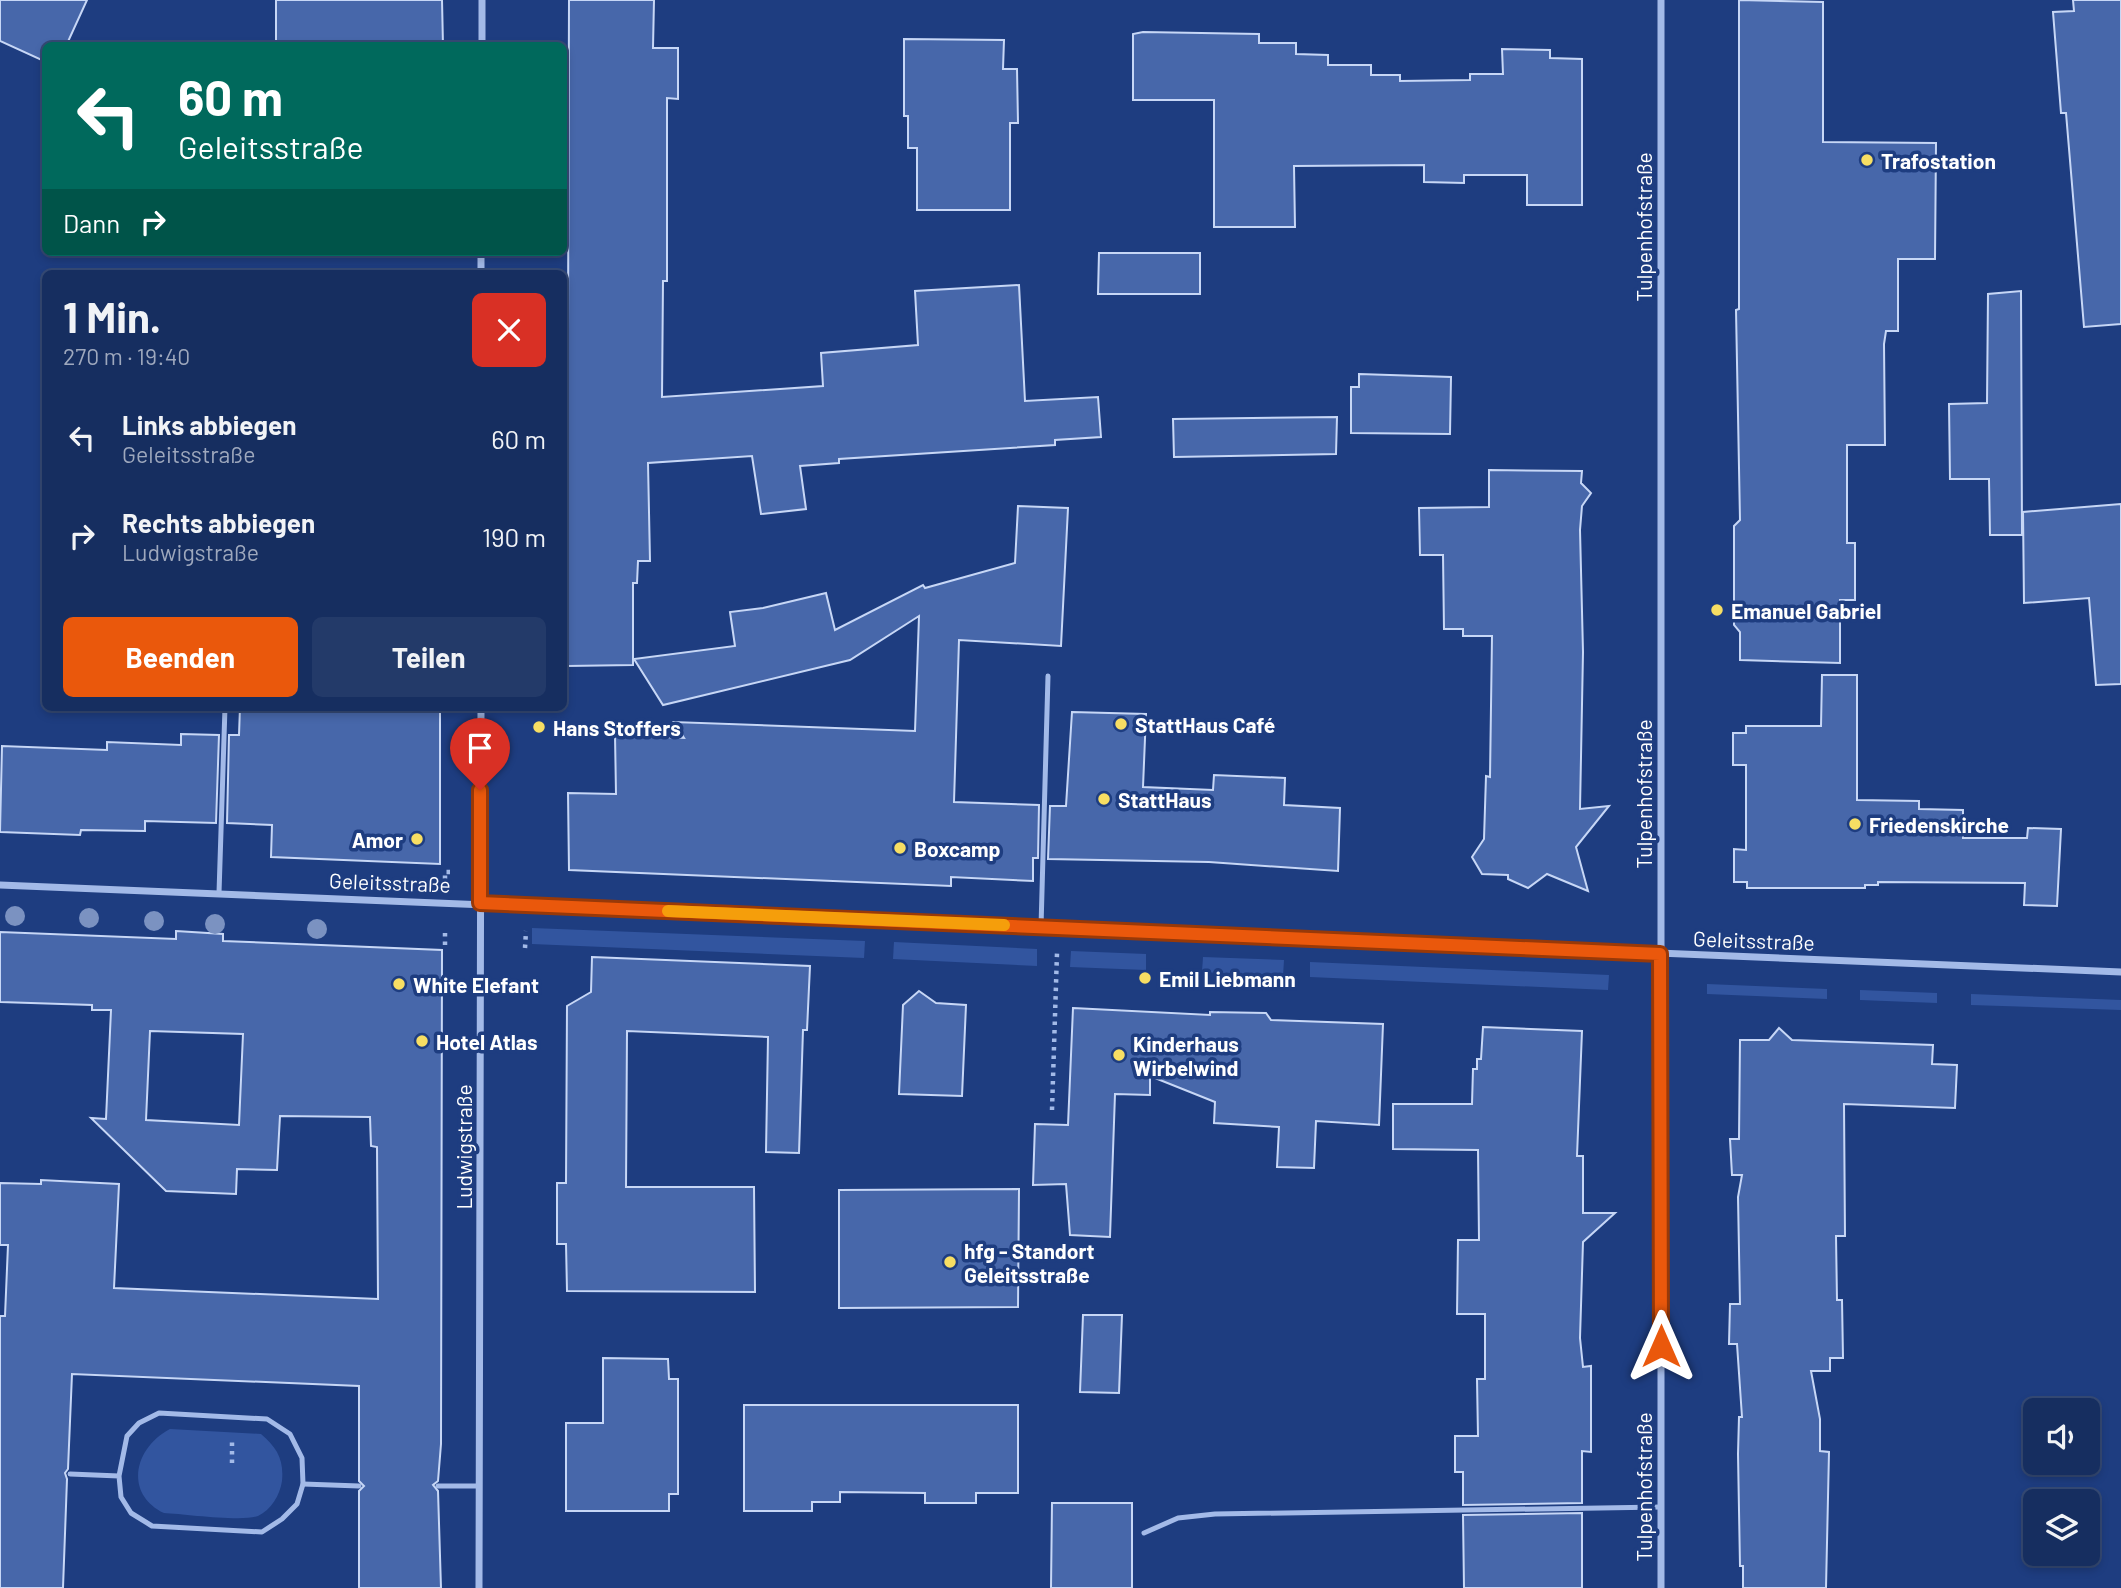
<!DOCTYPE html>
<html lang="de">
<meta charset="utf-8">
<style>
body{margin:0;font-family:Barlow,sans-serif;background:#233a69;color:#f1f3f6;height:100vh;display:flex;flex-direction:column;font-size:26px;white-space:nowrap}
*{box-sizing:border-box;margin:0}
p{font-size:23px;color:#9ea8bd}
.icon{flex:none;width:38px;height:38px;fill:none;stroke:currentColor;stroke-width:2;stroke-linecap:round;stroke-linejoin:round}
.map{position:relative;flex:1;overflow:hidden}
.side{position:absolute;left:42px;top:270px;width:525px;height:441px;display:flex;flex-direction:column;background:#162e60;border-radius:10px;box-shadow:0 4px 10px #0003,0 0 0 2px #354a75}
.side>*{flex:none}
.hud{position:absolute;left:42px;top:42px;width:525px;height:214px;border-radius:10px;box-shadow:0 4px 10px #0003,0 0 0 2px #354a75;background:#00695c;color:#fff;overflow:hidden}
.tools{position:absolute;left:2023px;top:1398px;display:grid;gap:14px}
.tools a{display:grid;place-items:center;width:77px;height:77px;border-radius:10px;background:#162e60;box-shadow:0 4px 10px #0003,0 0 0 2px #354a75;font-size:35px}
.pin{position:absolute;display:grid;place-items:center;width:60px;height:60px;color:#fff;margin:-72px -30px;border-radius:50% 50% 50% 0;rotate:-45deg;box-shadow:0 0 7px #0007}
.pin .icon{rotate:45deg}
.me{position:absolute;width:77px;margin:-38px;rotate:0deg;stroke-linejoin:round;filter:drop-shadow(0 0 5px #0008)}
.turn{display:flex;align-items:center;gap:24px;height:147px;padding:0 21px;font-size:32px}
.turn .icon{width:91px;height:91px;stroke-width:2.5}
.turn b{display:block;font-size:49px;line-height:60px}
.then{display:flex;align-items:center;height:66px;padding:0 21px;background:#0003;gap:14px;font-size:26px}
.round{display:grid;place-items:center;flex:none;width:74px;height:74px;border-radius:10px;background:#233a69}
.overview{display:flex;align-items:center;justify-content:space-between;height:119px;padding:0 21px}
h1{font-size:42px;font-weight:700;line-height:52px}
.action{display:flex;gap:14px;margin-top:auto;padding:14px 21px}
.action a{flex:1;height:80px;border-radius:10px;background:#ea580c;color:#fff;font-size:28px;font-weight:700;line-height:80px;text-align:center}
.action a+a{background:#233a69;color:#f1f3f6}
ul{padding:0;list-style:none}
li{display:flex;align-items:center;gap:21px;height:98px;padding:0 21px}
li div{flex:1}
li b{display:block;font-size:26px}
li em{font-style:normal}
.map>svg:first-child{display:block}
</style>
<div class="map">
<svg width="2121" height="1588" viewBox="0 0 2121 1588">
<rect width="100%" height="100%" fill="#1e3d80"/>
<!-- green -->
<g fill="#32559f">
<path d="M 532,928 L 865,941 L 864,958 L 532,944 Z"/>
<path d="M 894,942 L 1037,949 L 1037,966 L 893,959 Z"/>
<path d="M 1071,951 L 1146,954 L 1146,970 L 1070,967 Z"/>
<path d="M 1203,957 L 1284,960 L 1283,976 L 1202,972 Z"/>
<path d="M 1310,962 L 1609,975 L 1608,990 L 1310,977 Z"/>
<path d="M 1707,984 L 1827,989 L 1827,999 L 1707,994 Z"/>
<path d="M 1860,990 L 1937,993 L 1937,1003 L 1860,1000 Z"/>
<path d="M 1971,994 L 2121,1000 L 2121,1010 L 1971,1005 Z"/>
<path d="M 170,1429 L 261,1434 C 277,1448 284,1459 282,1481 C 280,1495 271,1510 258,1516 C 242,1522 184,1514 164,1513 C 123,1493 135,1447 170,1429 Z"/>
</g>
<!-- building -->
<g fill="#4767aa" stroke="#c7d7f6" stroke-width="2" fill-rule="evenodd">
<path d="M 0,0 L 87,0 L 66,46 L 46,46 L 46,62 L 0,41 Z"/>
<path d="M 276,0 L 442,0 L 443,46 L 276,46 Z"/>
<path d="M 569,0 L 654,0 L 653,48 L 678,48 L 678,99 L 667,98 L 667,281 L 663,281 L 662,397 L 823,386 L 821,353 L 918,345 L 915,291 L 1019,285 L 1025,401 L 1098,397 L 1101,437 L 1055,440 L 1055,445 L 839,459 L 839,463 L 800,466 L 806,509 L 761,514 L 752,456 L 648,463 L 650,561 L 638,561 L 637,583 L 633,583 L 633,665 L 567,666 Z"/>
<path d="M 1739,0 L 1823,2 L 1823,142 L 1936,143 L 1935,259 L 1898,259 L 1898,331 L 1886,331 L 1884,344 L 1885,445 L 1847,445 L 1847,543 L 1855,543 L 1855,600 L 1840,600 L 1840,663 L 1740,660 L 1740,632 L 1734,625 L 1734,526 L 1740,520 L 1736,310 L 1739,309 Z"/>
<path d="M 2073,0 L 2121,0 L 2121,324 L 2084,327 L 2066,113 L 2061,113 L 2053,12 L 2074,11 Z"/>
<path d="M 1143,32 L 1259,34 L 1259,43 L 1296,43 L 1296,54 L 1328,55 L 1328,65 L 1371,65 L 1371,75 L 1400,75 L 1400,81 L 1470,80 L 1470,74 L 1503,74 L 1502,49 L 1550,50 L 1550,58 L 1582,59 L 1582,205 L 1527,205 L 1527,175 L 1464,175 L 1464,183 L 1424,182 L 1424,165 L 1294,166 L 1295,227 L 1214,227 L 1214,100 L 1133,100 L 1133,34 Z"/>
<path d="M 904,39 L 1004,40 L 1003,69 L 1017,69 L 1018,123 L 1010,123 L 1010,210 L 917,210 L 917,148 L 908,148 L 908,116 L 904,116 Z"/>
<path d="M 1099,253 L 1200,253 L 1200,294 L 1098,294 Z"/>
<path d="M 2021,291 L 2022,535 L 1990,535 L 1989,479 L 1950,479 L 1949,404 L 1987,403 L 1988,294 Z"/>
<path d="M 1359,374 L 1451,377 L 1450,434 L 1351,433 L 1351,387 L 1359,387 Z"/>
<path d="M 1337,417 L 1336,454 L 1174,457 L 1173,419 Z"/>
<path d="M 1489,470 L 1582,471 L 1581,483 L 1591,493 L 1582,506 L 1580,530 L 1583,652 L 1580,809 L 1609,806 L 1576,847 L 1588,891 L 1547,874 L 1528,888 L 1508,879 L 1508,875 L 1482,874 L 1472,857 L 1484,839 L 1486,776 L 1490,777 L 1492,636 L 1463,636 L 1463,629 L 1444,629 L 1443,555 L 1420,555 L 1419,508 L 1489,507 Z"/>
<path d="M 2121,504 L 2121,684 L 2096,685 L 2089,598 L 2024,603 L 2023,512 Z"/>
<path d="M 1018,506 L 1068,508 L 1061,646 L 959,640 L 954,802 L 1039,805 L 1038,858 L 1033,858 L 1033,881 L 951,877 L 951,886 L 569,870 L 568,793 L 616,794 L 615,735 L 684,738 L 674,722 L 915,731 L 919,616 L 850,660 L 663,705 L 634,659 L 735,646 L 730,612 L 763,608 L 826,593 L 835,630 L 923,585 L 925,588 L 1015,563 Z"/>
<path d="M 1822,675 L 1857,675 L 1857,800 L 1919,801 L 1919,809 L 1963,810 L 1963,838 L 2027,838 L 2028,828 L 2061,829 L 2057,906 L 2024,905 L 2025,883 L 1878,882 L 1878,885 L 1865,885 L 1865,888 L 1747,888 L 1747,882 L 1734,882 L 1734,849 L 1746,850 L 1746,765 L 1733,765 L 1733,733 L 1746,733 L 1746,726 L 1821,726 Z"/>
<path d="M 240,707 L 440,707 L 440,864 L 271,857 L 272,825 L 227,823 L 229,735 L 239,735 Z"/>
<path d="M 1072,712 L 1146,714 L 1143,787 L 1213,790 L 1214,775 L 1285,778 L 1284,805 L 1340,808 L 1338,871 L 1209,862 L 1048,859 L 1050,806 L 1066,806 Z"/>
<path d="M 181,734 L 219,735 L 216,823 L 145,821 L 145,831 L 81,830 L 80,835 L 0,832 L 2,746 L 107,750 L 107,742 L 181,745 Z"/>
<path d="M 176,931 L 223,934 L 223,941 L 442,950 L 441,1444 L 438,1481 L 433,1485 L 438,1491 L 441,1588 L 359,1588 L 359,1491 L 364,1486 L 359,1481 L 359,1386 L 72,1374 L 68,1469 L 65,1473 L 67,1479 L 63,1588 L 0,1588 L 0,1316 L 5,1316 L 8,1245 L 0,1245 L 0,1183 L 41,1184 L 41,1180 L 119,1184 L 114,1288 L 378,1299 L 377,1147 L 371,1146 L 370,1117 L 280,1116 L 277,1170 L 237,1169 L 236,1194 L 166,1191 L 91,1118 L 106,1119 L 111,1010 L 92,1010 L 92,1005 L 0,1002 L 0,932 L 176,939 ZM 150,1031 L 243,1034 L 239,1125 L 146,1120 Z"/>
<path d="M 592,957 L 810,966 L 807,1030 L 803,1030 L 799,1153 L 766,1152 L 768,1037 L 627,1031 L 626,1187 L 754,1187 L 755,1292 L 567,1291 L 566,1244 L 557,1244 L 557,1183 L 566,1183 L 567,1006 L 591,992 Z"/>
<path d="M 919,991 L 936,1003 L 966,1005 L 962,1096 L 899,1094 L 903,1005 Z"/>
<path d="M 1073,1008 L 1210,1015 L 1210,1012 L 1266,1013 L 1271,1020 L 1383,1024 L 1379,1125 L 1316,1121 L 1314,1168 L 1277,1167 L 1279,1127 L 1214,1123 L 1215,1102 L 1150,1076 L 1150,1095 L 1115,1094 L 1110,1237 L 1070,1235 L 1066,1184 L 1033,1185 L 1035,1124 L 1068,1125 Z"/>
<path d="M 1483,1027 L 1582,1031 L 1577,1156 L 1583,1156 L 1583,1213 L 1615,1213 L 1583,1242 L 1580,1338 L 1583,1367 L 1591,1366 L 1591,1452 L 1582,1451 L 1582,1503 L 1463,1505 L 1463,1472 L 1455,1472 L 1455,1436 L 1478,1436 L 1477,1379 L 1485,1379 L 1485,1314 L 1457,1314 L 1458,1240 L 1479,1240 L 1478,1150 L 1393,1149 L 1393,1104 L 1472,1104 L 1473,1069 L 1477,1069 L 1477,1059 L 1481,1059 Z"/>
<path d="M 1779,1028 L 1792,1040 L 1933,1045 L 1932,1064 L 1957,1065 L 1955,1108 L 1844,1104 L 1845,1236 L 1836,1236 L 1837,1300 L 1842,1300 L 1843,1358 L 1830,1358 L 1830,1371 L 1811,1371 L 1820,1419 L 1820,1451 L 1829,1452 L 1826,1588 L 1743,1588 L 1743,1566 L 1740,1566 L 1738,1454 L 1739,1417 L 1742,1417 L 1737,1344 L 1729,1344 L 1730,1304 L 1740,1304 L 1738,1197 L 1742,1175 L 1732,1175 L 1730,1139 L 1739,1139 L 1740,1040 L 1769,1040 Z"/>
<path d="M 1019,1189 L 1018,1307 L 839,1308 L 839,1190 Z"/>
<path d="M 1083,1315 L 1122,1315 L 1119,1393 L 1080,1392 Z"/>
<path d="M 603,1358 L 668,1359 L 669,1379 L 678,1379 L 678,1494 L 669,1494 L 669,1511 L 566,1511 L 566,1423 L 603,1423 Z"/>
<path d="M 744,1405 L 1018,1405 L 1018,1493 L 976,1493 L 976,1503 L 925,1503 L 925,1493 L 840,1492 L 840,1502 L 812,1502 L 812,1511 L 744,1511 Z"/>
<path d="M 1052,1503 L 1132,1503 L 1132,1588 L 1051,1588 Z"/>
<path d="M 1582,1513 L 1582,1588 L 1464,1588 L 1463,1515 Z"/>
</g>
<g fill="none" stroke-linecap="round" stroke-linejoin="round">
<!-- path -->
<g stroke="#a3bae8" stroke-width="4.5" stroke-dasharray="3.5 5" stroke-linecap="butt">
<path d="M 445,879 L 445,872 L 453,872"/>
<path d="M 445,945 L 445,928"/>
<path d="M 525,948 L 526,931"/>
<path d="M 1052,1110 L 1057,953"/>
<path d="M 232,1463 L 232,1440"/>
</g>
<!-- service -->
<g stroke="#a3bae8" stroke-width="5">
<path d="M 219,893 L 225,707"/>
<path d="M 1041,927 L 1048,676"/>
<path d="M 70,1474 L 119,1476 L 121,1497 L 131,1513 L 152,1526 L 262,1532 L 282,1519 L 297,1504 L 303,1484 L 302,1458 L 290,1434 L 267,1419 L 159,1413 L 139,1423 L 127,1436 L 119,1476"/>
<path d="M 303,1484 L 359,1486"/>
<path d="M 438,1486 L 479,1486"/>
<path d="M 1144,1533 L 1178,1518 L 1215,1514 L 1661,1507"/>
</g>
<!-- minor -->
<g stroke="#a3bae8" stroke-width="7">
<path d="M 482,46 L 482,0"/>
<path d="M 481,273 L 481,252"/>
<path d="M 0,885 L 2121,972"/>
<path d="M 479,1588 L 481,707"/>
<path d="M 1661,1588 L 1661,0"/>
</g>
</g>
<!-- trees -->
<g fill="#7b92c1">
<circle cx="15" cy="916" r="10"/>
<circle cx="89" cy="918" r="10"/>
<circle cx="154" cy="921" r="10"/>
<circle cx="215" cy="924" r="10"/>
<circle cx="317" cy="929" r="10"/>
</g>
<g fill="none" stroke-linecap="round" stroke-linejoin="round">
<!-- route casing -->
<g stroke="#983908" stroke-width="18">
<path id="route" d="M 480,790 L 480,903 L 1660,954 L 1661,1346"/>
</g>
<!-- route -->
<use href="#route" stroke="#ea580c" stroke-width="12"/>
<!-- slow -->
<path stroke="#f59e0b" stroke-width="12" d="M 668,911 L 1004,925"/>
</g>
<!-- markers -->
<g fill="#f7de63" stroke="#1e3d80" stroke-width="2.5">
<circle cx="1867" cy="160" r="7"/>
<circle cx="1717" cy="610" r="7"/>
<circle cx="1121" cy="724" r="7"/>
<circle cx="539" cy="727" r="7"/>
<circle cx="1104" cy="799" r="7"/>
<circle cx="1855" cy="824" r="7"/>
<circle cx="417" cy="839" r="7"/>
<circle cx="900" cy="848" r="7"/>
<circle cx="1145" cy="978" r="7"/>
<circle cx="399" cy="984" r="7"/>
<circle cx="422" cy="1041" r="7"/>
<circle cx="1119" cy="1055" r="7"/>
<circle cx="950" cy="1262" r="7"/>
</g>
<g text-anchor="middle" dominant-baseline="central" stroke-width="7" stroke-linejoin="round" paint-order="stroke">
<!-- poi labels -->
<g font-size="21" font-weight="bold" fill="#fff" stroke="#1e3d80" text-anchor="start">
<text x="1881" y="160">Trafostation</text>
<text x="1731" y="610">Emanuel Gabriel</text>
<text x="1135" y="724">StattHaus Café</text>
<text x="553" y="727">Hans Stoffers</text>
<text x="1118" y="799">StattHaus</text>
<text x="1869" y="824">Friedenskirche</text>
<text x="403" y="839" text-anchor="end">Amor</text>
<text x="914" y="848">Boxcamp</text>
<text x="1159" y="978">Emil Liebmann</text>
<text x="413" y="984">White Elefant</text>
<text x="436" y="1041">Hotel Atlas</text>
<text x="1133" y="1043">Kinderhaus<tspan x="1133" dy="24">Wirbelwind</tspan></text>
<text x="964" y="1250">hfg - Standort<tspan x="964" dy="24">Geleitsstraße</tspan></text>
</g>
<!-- street labels -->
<g font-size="21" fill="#fff" stroke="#1e3d80">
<text transform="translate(1643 227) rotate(-90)">Tulpenhofstraße</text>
<text transform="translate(1643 794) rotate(-90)">Tulpenhofstraße</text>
<text transform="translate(390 882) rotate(2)">Geleitsstraße</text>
<text transform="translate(1754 940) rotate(2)">Geleitsstraße</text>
<text transform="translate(463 1147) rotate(-90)">Ludwigstraße</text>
<text transform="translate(1643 1487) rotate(-90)">Tulpenhofstraße</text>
</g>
</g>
</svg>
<div class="tools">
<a><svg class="icon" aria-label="sound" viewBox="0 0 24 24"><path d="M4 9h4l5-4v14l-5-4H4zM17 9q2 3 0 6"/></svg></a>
<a><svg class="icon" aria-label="layers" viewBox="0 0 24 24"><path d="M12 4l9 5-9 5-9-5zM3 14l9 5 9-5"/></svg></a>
</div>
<div class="pin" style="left:480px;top:790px;background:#d93025"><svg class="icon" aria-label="arrive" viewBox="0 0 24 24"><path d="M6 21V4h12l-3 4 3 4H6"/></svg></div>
<svg class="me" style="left:1661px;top:1346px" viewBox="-20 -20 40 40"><path d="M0-17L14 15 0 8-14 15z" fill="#ea580c" stroke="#fff" stroke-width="4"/></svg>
<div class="hud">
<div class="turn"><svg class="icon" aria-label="left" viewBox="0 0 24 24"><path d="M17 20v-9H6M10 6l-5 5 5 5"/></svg><div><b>60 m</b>Geleitsstraße</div></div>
<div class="then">Dann<svg class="icon" aria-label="right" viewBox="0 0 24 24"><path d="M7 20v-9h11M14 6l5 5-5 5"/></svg></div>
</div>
<section class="side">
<div class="overview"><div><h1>1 Min.</h1><p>270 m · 19:40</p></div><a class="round" style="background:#d93025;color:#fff"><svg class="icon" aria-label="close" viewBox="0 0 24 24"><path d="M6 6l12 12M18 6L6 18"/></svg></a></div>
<ul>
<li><svg class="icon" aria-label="left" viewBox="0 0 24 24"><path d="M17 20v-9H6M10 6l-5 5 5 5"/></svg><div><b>Links abbiegen</b><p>Geleitsstraße</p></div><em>60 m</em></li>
<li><svg class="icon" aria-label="right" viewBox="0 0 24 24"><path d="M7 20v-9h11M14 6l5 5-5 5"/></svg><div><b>Rechts abbiegen</b><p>Ludwigstraße</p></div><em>190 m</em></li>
</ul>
<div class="action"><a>Beenden</a><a>Teilen</a></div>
</section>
</div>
